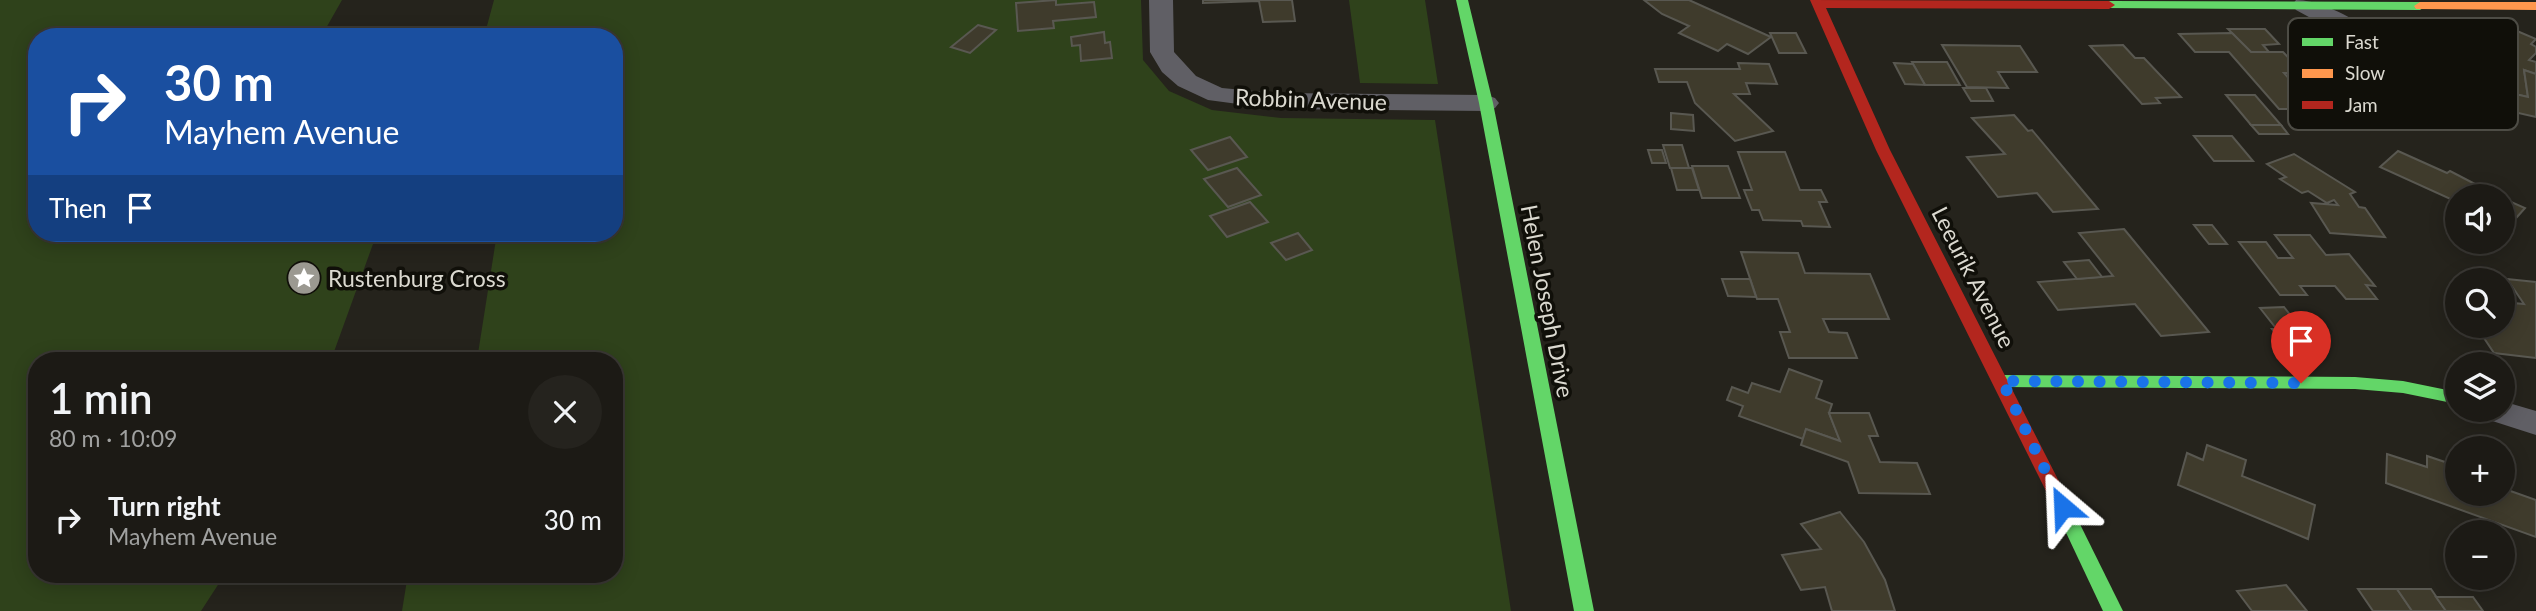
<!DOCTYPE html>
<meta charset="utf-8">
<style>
body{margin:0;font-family:Lato,sans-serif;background:#25231e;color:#f1f3f6;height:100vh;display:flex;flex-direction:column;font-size:26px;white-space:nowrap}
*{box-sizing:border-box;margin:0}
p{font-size:23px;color:#a0a1a0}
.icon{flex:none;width:38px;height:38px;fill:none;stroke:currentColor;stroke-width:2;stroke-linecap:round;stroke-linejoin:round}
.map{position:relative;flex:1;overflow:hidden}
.details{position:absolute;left:28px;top:352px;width:595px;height:231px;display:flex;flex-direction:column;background:#1c1a15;border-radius:28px;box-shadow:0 4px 18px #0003,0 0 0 2px #3a3834}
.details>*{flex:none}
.hud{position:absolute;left:28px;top:28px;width:595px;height:214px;border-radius:28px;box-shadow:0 4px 18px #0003,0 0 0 2px #3a3834;background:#1a4fa0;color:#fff;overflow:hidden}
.buttons{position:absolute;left:2445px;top:184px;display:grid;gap:14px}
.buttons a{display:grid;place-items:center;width:70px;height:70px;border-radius:50%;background:#1c1a15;box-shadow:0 4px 18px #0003,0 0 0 2px #3a3834;font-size:35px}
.pin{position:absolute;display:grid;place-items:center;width:60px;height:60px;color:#fff;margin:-72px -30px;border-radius:50% 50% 50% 0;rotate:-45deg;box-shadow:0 0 7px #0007}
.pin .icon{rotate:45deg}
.me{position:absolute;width:77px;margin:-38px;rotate:334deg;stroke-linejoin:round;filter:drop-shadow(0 0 5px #0008)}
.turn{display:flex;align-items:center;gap:24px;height:147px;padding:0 21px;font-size:32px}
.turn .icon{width:91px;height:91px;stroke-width:2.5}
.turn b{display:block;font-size:49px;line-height:60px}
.then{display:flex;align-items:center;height:66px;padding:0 21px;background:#0003;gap:14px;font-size:26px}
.round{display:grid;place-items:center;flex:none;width:74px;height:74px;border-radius:37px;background:#25231e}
.headline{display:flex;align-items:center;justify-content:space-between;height:119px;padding:0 21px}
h1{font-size:42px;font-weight:600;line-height:52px}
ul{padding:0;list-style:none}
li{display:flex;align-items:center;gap:21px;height:98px;padding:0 21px}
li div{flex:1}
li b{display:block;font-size:26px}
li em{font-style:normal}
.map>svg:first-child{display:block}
</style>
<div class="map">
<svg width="2536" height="611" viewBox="0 0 2536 611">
<rect width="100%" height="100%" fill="#25231c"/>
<!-- green -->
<g fill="#2f421b">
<path d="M 0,0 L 342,0 L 321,37 L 37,37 L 37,233 L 377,233 L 331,360 L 37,360 L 37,574 L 225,574 L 201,611 L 0,611 Z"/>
<path d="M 494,0 L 1141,0 L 1143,60 L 1169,91 L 1212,110 L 1281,118 L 1435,120 L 1511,611 L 402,611 L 408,574 L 614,574 L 614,360 L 477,360 L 497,233 L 614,233 L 614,37 L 484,37 Z"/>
<path d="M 1349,0 L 1425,0 L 1438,84 L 1360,83 Z"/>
</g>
<!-- building -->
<g fill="#3f3b2c" stroke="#595851" stroke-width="2">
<path d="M 1056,0 L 1056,5 L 1094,2 L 1096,17 L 1053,21 L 1054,28 L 1018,31 L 1016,3 Z"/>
<path d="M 1203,0 L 1292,0 L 1295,21 L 1263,22 L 1259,1 L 1203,3 Z"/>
<path d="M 1644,0 L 1689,0 L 1771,37 L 1748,54 L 1727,44 L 1718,51 L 1679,33 L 1689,26 L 1662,14 Z"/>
<path d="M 978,25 L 996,30 L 970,53 L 951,47 Z"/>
<path d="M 2228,29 L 2265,29 L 2279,44 L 2263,45 L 2269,52 L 2251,52 Z"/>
<path d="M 2517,31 L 2536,39 L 2531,44 L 2536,47 L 2536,53 L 2529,60 L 2536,62 L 2536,74 L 2524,70 L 2528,97 L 2493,89 L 2490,74 L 2480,72 L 2477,55 L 2493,39 L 2504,32 L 2510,35 Z"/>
<path d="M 1104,32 L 1105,43 L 1110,42 L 1112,58 L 1081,61 L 1080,45 L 1072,46 L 1071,37 Z"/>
<path d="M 1770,33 L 1796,33 L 1806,53 L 1779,53 Z"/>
<path d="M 2232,33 L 2251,52 L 2283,52 L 2303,73 L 2284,73 L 2316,109 L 2279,109 L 2229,52 L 2195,52 L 2179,34 Z"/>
<path d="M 1942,45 L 2020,46 L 2037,72 L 1998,72 L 2008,88 L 1967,87 Z"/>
<path d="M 2123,45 L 2135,58 L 2144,58 L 2181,97 L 2156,98 L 2160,103 L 2142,104 L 2090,46 Z"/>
<path d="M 1912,62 L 1947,62 L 1960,85 L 1925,85 Z"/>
<path d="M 1738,63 L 1769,64 L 1777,84 L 1746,83 L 1750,94 L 1734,94 L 1773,131 L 1735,141 L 1695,103 L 1687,82 L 1659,82 L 1655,69 L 1740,69 Z"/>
<path d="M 1894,63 L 1913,64 L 1925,85 L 1905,84 Z"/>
<path d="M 2524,70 L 2536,74 L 2536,117 L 2505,110 L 2502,91 L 2528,97 Z"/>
<path d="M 1963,88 L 1986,88 L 1993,101 L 1971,101 Z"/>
<path d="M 2226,95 L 2255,95 L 2281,125 L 2251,125 Z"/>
<path d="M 1671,113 L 1693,115 L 1694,131 L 1671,129 Z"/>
<path d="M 2014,115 L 2028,131 L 2032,130 L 2098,209 L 2053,212 L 2037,193 L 1998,197 L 1967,157 L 2005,154 L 1972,118 Z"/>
<path d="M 2251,125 L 2281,125 L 2288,134 L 2259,134 Z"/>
<path d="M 2194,136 L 2232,136 L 2253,161 L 2214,161 Z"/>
<path d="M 1230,137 L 1247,157 L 1208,170 L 1191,150 Z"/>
<path d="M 1663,145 L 1682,145 L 1689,168 L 1670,168 Z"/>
<path d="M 1648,150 L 1662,150 L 1666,163 L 1652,163 Z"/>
<path d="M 2398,151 L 2447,173 L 2450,171 L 2498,196 L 2457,196 L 2457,202 L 2380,167 Z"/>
<path d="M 1738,152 L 1785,152 L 1800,190 L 1821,190 L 1827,202 L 1819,202 L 1830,227 L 1803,226 L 1801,221 L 1763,220 L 1759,210 L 1752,210 L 1744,190 L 1752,190 Z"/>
<path d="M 2294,154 L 2355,192 L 2350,194 L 2359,207 L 2365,208 L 2385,237 L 2330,233 L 2311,203 L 2338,205 L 2334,200 L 2327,203 L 2308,191 L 2302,193 L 2280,179 L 2286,177 L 2267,164 Z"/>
<path d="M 1692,166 L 1728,166 L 1740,198 L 1702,198 Z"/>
<path d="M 1237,168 L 1261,195 L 1228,207 L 1204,179 Z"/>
<path d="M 1671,168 L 1692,168 L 1699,190 L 1677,190 Z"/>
<path d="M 2502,198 L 2525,208 L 2509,226 L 2502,223 Z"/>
<path d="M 1250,202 L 1268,222 L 1227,237 L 1210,216 Z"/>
<path d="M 2194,225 L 2212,225 L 2227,244 L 2209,244 Z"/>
<path d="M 2124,229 L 2209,332 L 2161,336 L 2135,304 L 2058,310 L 2038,282 L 2113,276 L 2079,233 Z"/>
<path d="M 1298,233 L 1312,250 L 1286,260 L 1271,243 Z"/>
<path d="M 2275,235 L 2310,235 L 2326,255 L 2349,254 L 2375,286 L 2366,285 L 2377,299 L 2346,299 L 2335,286 L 2300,286 L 2307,295 L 2280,295 L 2239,242 L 2266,242 L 2278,258 L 2293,258 Z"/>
<path d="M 1741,252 L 1798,253 L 1805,273 L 1870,274 L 1889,319 L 1823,319 L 1829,332 L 1847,333 L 1857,358 L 1789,358 L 1780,332 L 1790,332 L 1778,299 L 1757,299 Z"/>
<path d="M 2089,260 L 2102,277 L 2077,279 L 2064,262 Z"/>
<path d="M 1722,279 L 1750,279 L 1756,297 L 1728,296 Z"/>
<path d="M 2507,279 L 2536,282 L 2536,358 L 2494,353 L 2476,326 L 2502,326 L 2502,315 L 2506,315 L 2502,302 L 2524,304 Z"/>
<path d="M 2284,307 L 2299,326 L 2275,327 L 2260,308 Z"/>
<path d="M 2272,329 L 2299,329 L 2313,347 L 2286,347 Z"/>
<path d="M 1789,369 L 1822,381 L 1816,398 L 1832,404 L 1829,413 L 1840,441 L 1806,429 L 1803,439 L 1739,416 L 1743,406 L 1727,400 L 1732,387 L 1748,393 L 1752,383 L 1780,392 Z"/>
<path d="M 1829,413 L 1869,413 L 1878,436 L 1869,436 L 1880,462 L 1917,463 L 1930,494 L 1859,493 L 1848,462 L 1801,445 L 1806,429 L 1840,441 Z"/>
<path d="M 2207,445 L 2246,460 L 2242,476 L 2315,505 L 2308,539 L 2178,485 L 2187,453 L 2203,460 Z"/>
<path d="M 2387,454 L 2427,467 L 2427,456 L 2457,466 L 2457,494 L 2502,494 L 2502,488 L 2536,500 L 2536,537 L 2386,483 Z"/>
<path d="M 1840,512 L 1864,542 L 1885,580 L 1895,611 L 1832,611 L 1825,587 L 1801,590 L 1782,555 L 1821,549 L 1801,524 Z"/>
<path d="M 2286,585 L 2307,611 L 2252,611 L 2237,591 Z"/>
<path d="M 2358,589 L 2397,589 L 2412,611 L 2373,611 Z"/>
<path d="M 2397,589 L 2431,589 L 2446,611 L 2412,611 Z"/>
<path d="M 2436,597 L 2473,597 L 2483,611 L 2446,611 Z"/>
</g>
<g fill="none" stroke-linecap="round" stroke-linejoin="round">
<!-- street -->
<g fill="#605f65" fill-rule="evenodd">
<path d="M 1149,0 L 1173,0 L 1174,52 L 1196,76 L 1222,88 L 1276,93 L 1486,95 L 1495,98 L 1499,103 L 1495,108 L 1486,111 L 1276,109 L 1208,100 L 1178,86 L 1162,72 L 1150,52 Z"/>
<path d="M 2296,0 C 2334,0 2403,47 2424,78 L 2421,83 L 2403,83 L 2353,41 L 2296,10 L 2292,5 Z"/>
<path d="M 2502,401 L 2536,411 L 2536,435 L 2483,418 L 2478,410 L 2502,410 Z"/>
</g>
<!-- fast -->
<g fill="#63d668" fill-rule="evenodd">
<path d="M 1456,0 L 1468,0 L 1493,103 L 1594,611 L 1574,611 L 1479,103 Z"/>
<path d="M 2109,1 L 2420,2 L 2426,6 L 2420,10 L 2105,8 L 2105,2 Z"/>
<path d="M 2002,375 L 2355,377 L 2403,381 L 2457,392 L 2457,404 L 2403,393 L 2355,389 L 2002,387 L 1996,385 L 1994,381 L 1996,377 Z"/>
<path d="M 2062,498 L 2068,500 L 2123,611 L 2103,611 L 2053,505 L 2056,500 Z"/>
</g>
<!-- slow -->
<path fill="#ff974d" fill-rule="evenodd" d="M 2420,2 L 2536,2 L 2536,10 L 2416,9 L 2414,6 Z"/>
<!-- jam -->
<path fill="#b3261e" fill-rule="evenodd" d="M 1810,0 L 2109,1 L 2115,5 L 2109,9 L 1826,8 L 1890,150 L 2071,505 L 2068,510 L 2062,512 L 2056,510 L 2053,505 L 1876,150 Z"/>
</g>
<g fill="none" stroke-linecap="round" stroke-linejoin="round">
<!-- route -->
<path stroke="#1a73e8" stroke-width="12" stroke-dasharray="0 21.6" d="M 2063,507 L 2002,381 L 2301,383"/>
</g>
<!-- icons -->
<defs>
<g id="sight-disc" transform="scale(1.75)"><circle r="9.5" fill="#9b9991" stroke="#100f09"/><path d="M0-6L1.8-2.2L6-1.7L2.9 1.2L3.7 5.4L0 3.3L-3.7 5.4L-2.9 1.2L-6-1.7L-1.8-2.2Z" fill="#fff"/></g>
</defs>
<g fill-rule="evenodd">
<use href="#sight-disc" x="304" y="278"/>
</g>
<g text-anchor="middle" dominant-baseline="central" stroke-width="7" stroke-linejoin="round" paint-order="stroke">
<!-- street labels -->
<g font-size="23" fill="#dbd9d0" stroke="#100f09">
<text transform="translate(1311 99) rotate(2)">Robbin Avenue</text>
<text transform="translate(1974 277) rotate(63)">Leeurik Avenue</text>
<text transform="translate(1548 301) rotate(79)">Helen Joseph Drive</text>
</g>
<!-- poi labels -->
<g font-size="23" fill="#dbd9d0" stroke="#100f09" text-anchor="start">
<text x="328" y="278">Rustenburg Cross</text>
</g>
</g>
<!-- legend -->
<rect x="2288" y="18" width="230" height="112" rx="10" fill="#100f09" stroke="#4d4c45" stroke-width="2"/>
<rect x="2302" y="38" width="31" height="8" fill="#63d668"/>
<rect x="2302" y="69" width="31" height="9" fill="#ff974d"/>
<rect x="2302" y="101" width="31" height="8" fill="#b3261e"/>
<g font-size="19" fill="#dbd9d0">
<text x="2345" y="49">Fast</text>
<text x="2345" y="80">Slow</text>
<text x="2345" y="112">Jam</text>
</g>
</svg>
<div class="buttons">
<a><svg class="icon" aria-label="sound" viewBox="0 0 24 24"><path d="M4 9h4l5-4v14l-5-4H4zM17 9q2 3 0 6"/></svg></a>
<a><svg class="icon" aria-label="search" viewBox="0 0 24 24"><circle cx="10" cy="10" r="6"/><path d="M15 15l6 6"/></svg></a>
<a><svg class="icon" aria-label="layers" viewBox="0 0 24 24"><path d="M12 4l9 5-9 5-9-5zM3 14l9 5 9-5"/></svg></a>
<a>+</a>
<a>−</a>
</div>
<div class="pin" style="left:2301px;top:383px;background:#d93025"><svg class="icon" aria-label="arrive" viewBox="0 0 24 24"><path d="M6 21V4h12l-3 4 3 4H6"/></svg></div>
<svg class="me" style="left:2063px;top:507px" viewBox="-20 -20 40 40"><path d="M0-17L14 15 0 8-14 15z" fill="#1a73e8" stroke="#fff" stroke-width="4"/></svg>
<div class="hud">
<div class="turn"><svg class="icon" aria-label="right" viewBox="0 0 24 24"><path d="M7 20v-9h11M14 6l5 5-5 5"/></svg><div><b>30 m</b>Mayhem Avenue</div></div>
<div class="then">Then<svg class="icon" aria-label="arrive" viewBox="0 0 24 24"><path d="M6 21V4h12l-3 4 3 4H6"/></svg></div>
</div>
<section class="details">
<div class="headline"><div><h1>1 min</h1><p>80 m · 10:09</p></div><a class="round"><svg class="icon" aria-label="close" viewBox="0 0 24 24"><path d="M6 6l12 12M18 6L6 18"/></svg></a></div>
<ul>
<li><svg class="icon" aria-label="right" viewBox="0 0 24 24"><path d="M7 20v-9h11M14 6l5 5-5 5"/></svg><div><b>Turn right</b><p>Mayhem Avenue</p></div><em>30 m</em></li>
</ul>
</section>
</div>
